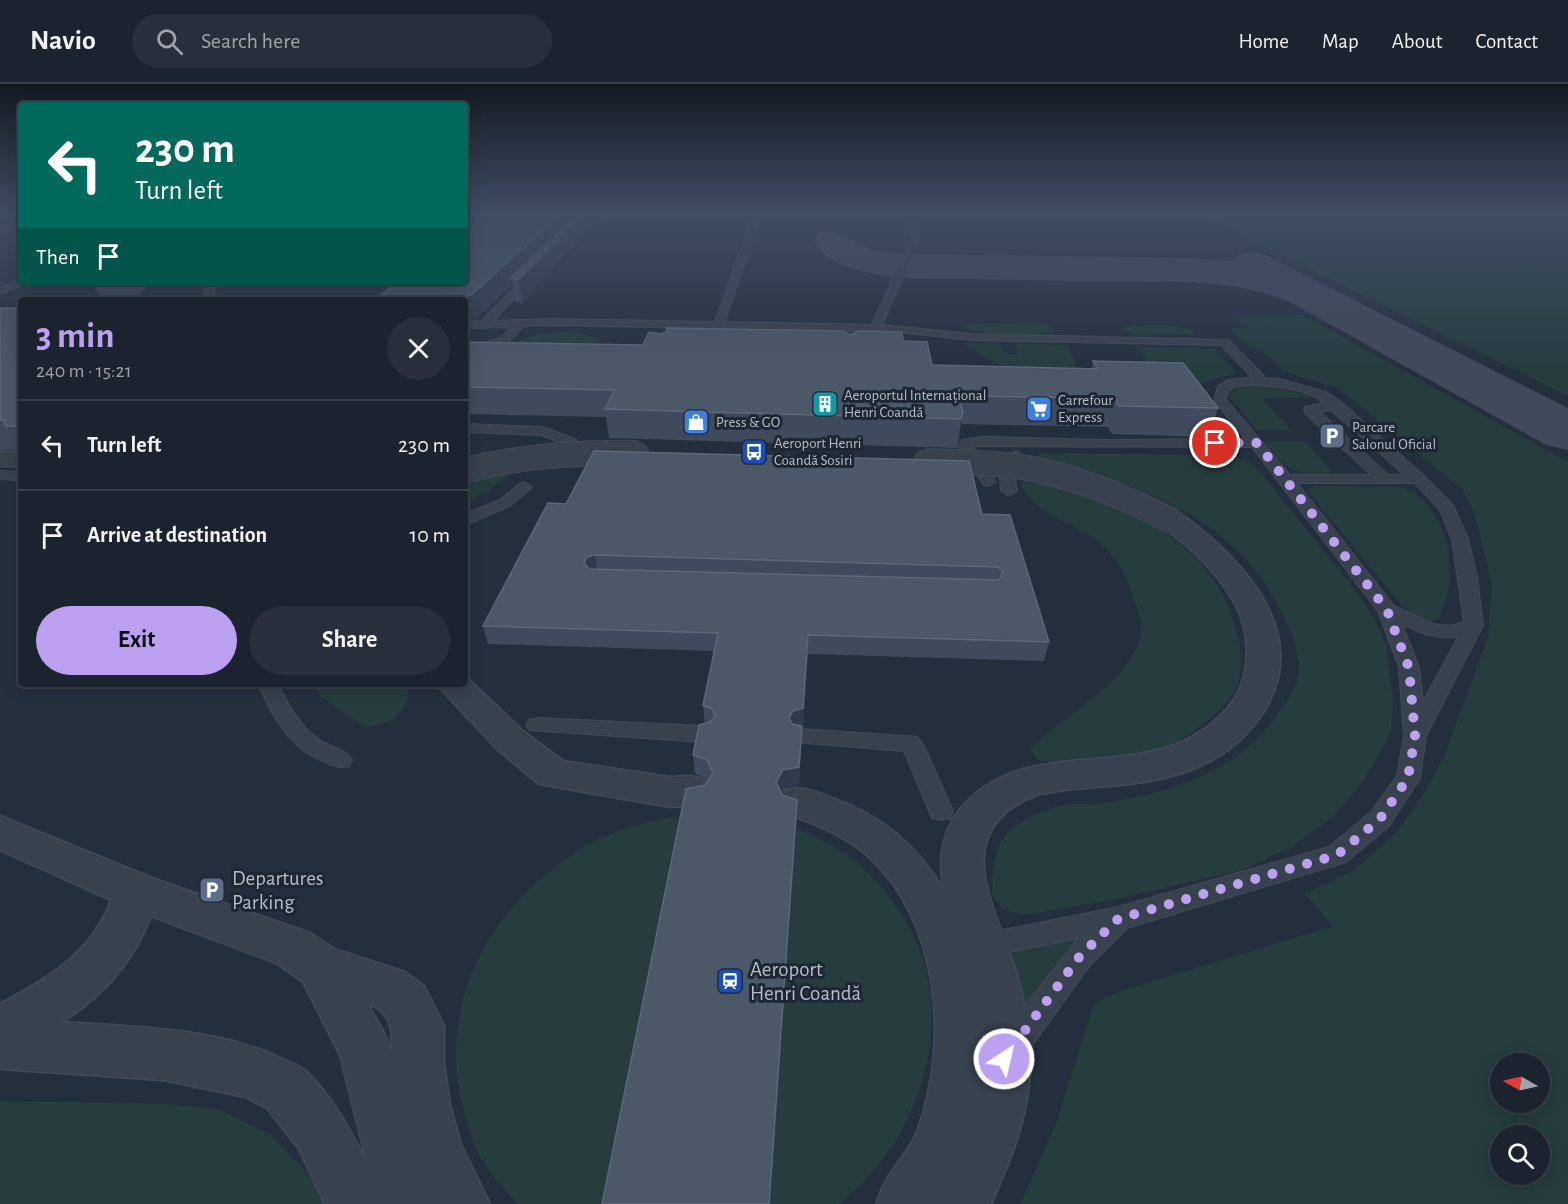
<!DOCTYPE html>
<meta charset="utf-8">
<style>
body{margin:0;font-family:"Alegreya Sans",sans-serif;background:#282f3a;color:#f1f3f6;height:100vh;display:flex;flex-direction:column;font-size:22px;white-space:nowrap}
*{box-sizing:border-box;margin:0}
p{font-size:20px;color:#a0a4aa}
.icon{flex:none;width:33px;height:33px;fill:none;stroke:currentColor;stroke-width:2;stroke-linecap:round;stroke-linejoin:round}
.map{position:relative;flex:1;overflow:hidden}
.drawer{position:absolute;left:18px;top:213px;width:450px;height:390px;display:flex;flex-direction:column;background:#1b232e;border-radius:6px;box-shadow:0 3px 15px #0003,0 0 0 2px #39404a}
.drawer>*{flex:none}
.banner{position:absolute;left:18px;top:18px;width:450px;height:183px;border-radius:6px;box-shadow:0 3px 15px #0003,0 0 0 2px #39404a;background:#00695c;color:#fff;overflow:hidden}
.needle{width:39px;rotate:279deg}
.tools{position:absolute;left:1490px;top:969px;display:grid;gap:12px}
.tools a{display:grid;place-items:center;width:60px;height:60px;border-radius:50%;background:#1b232e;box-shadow:0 3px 15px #0003,0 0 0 2px #39404a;font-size:30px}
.pin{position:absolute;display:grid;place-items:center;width:51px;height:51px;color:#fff;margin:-26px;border:3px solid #fff;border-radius:50%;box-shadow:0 2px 6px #0007}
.me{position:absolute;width:66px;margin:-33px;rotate:35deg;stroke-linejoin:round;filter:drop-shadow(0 0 4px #0008)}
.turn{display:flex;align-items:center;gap:21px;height:126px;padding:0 18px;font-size:27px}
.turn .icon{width:78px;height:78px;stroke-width:2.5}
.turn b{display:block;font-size:42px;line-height:51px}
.then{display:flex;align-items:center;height:57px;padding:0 18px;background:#0003;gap:12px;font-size:22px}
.round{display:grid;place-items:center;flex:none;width:63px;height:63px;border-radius:32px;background:#282f3a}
.overview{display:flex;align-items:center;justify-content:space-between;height:102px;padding:0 18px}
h1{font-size:36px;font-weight:600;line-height:45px;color:#bca0f2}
.primary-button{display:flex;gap:12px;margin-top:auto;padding:12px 18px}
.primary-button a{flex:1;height:69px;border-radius:36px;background:#bca0f2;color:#111;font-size:24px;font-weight:600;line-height:69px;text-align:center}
.primary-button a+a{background:#282f3a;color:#f1f3f6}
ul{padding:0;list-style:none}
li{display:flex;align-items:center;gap:18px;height:90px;padding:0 18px;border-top:2px solid #39404a}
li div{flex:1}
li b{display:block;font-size:22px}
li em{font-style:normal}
header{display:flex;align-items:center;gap:36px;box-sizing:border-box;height:84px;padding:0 30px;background:#1b232e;border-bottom:2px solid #39404a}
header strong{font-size:28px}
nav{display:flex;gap:33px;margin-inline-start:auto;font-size:21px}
.search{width:420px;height:54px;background:#282f3a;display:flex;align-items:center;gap:15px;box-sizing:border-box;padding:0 21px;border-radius:33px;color:#a0a4aa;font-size:22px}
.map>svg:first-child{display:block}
</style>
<header>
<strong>Navio</strong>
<div class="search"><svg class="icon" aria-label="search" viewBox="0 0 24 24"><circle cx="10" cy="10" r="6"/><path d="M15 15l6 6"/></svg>Search here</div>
<nav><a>Home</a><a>Map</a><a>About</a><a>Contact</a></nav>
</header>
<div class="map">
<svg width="1568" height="1120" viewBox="0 0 1568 1120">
<rect width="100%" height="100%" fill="#242f3e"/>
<!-- green -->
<g fill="#263c3f" fill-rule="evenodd">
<path d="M 1197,130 L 1568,130 L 1568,312 L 1202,132 Z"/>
<path d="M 1233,231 L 1303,231 L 1568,378 L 1568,1120 L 1020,1120 L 1055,1042 L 1094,920 L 1121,907 L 1333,842 L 1305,810 L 1353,787 L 1396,749 L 1425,707 L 1443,675 L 1488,553 L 1492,500 L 1475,431 L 1463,406 L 1338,304 L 1284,288 L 1258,263 L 1249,263 L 1231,244 L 1247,244 ZM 1500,980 L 1539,980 L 1539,1018 L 1500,1018 ZM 1500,1052 L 1539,1052 L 1539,1090 L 1500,1090 Z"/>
<path d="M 972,239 L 1037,240 L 1047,241 L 1055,247 C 1043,253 973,252 963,243 Z"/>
<path d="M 1133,242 C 1147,242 1189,238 1196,250 L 1138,251 L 1124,247 L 1123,244 Z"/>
<path d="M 569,248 L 601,254 L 600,257 L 594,261 L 495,266 L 538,250 Z"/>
<path d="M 962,259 L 999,259 L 1007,270 L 1018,270 L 1016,259 L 1067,261 L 1087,304 L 1008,286 Z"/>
<path d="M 1136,262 L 1215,265 L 1237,289 L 1204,298 L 1195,304 L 1164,303 Z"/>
<path d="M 1264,302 L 1290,306 L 1311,313 L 1263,315 L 1292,347 L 1257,346 L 1229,312 L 1237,304 Z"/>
<path d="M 1264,357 L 1305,357 L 1332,387 C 1327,392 1321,392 1314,391 C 1287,389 1280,375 1264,357 Z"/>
<path d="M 1201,363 C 1222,368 1241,372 1258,385 L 1349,498 L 1373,532 L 1386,560 L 1393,617 L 1391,648 L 1367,692 L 1335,731 L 1290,764 L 1242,786 L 1112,816 L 1024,831 L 1003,825 L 992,810 C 993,789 993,762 1010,746 C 1020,737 1041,727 1054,723 C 1066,719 1082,721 1094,720 C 1163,712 1240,689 1279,628 C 1286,618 1295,605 1298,592 C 1303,566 1283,529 1270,507 C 1221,427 1123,395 1036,375 L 1040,369 L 1187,371 Z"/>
<path d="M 507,385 L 511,390 L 465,421 L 465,394 Z"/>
<path d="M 1029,396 C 1086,408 1150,430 1193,471 C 1224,501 1250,557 1238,600 C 1231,625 1182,657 1159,666 C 1150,670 1138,670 1128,672 C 1109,675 1089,680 1069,681 C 1059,681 1048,678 1038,676 L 1031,666 C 1060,632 1135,597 1141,547 C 1142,536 1138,523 1133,512 C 1126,492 1116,472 1100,458 C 1076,439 1037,432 1022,403 L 1022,398 Z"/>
<path d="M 1315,402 L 1402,403 C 1436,416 1452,458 1450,493 C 1450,507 1444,521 1439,534 L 1431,538 L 1420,535 L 1405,525 L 1310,410 L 1307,405 Z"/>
<path d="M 311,600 L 408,600 L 409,601 L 407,619 L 394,636 L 365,644 L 320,612 Z"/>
<path d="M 699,729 C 724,732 752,731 776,738 C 800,744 824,756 845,770 C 864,782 880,800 893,818 C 966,914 929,1049 839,1120 L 518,1120 C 506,1108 486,1085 479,1070 C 474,1061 471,1050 468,1040 C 430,932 485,825 578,767 C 614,743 657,735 699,729 Z"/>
<path d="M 1093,850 L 1009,960 L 993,871 Z"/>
<path d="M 0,1017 L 165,1020 L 218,1025 L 271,1051 L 309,1090 L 326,1120 L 0,1120 Z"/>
</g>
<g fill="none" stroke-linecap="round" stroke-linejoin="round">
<!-- taxiway -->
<g fill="#3f4a5a" fill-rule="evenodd">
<path d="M 832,147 C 845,150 852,157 863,162 C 876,168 890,168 903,170 L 1187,174 L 1233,177 L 1237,171 L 1251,168 L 1265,171 L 1568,324 L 1568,366 L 1546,361 L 1288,217 C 1233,195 1175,198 1117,197 C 1069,197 1020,196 971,195 C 931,195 889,196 849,184 C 834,179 823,171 813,158 L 819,150 Z"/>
<path d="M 100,198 L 151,198 C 139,215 121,219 102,214 L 95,205 Z"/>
</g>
<!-- service casing -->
<g stroke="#414a57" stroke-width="2">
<g id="service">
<path d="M 753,130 L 761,130 L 725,238 L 872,241 L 911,156 L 906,130 L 914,130 L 919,156 L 882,241 L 971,250 L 1228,256 L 1266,294 L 1279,295 L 1326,308 L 1341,318 L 1424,392 L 1453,421 L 1468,455 L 1477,493 L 1483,541 L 1426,652 L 1420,694 L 1389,742 L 1346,778 L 1127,844 L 1090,881 L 1023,974 L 1012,978 L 1001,974 L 997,963 L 1001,952 L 1079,854 L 984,873 L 974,870 L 970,861 L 974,852 L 1118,823 L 1329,763 L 1371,728 L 1397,692 L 1404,652 L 1399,583 L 1378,527 L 1252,363 L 972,362 L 996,398 L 989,402 L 984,401 L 958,362 L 962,356 L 983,353 L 1103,356 L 1245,355 L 1214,316 L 1218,302 L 1229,296 L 1252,293 L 1221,261 L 971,256 L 898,248 L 551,241 L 523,242 L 510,257 L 465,273 L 465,266 L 502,253 L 511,243 L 465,244 L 465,238 L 481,237 L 531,188 L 534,189 L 534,193 L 493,237 L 551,235 L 715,238 ZM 1253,301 C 1275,302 1307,304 1324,319 L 1305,323 L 1304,326 L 1305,329 L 1371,391 L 1290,391 L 1226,316 L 1228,307 L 1236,302 ZM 1331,326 L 1405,391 L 1388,391 L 1320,328 ZM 1297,399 L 1415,399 L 1440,426 L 1452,455 L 1464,538 L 1450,542 L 1433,540 L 1394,522 ZM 1402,540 C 1419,548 1439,557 1459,552 L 1423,618 L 1419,583 Z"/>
<path d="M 21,138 L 21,143 L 0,149 L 0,144 Z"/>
<path d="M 21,195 L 21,198 L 26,198 L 24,200 L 0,210 L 0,204 Z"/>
<path d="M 207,198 L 217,198 L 212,216 L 202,216 Z"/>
<path d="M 465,340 L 543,343 L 575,355 L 577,358 L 570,362 L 541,351 L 465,348 Z"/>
<path d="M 1016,367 L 1023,371 L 1024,385 L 1015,395 L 1017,407 L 1009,412 L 1001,407 L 1000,394 L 1010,384 L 1009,371 Z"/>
<path d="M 0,387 L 21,388 L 21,396 L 0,395 Z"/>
<path d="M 524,398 L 532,403 L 510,422 L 465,441 L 465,430 L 500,416 L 519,400 Z"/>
<path d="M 258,600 L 278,600 C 288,620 298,640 317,654 C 327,662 346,665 352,676 L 349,682 C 339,685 332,681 322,677 C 289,663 272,632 258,600 Z"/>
<path d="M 537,634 L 703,642 L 711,645 L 714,650 L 711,655 L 703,658 L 529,646 L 526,641 L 529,636 Z"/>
<path d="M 802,645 L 917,653 L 924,662 L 953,727 L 950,734 L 941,736 L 932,734 L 904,667 L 794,658 L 791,653 L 794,648 Z"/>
</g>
</g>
<!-- tertiary casing -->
<g stroke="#414a57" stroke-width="3">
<g id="tertiary">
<rect x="0" y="368" width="21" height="14"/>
<path d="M 1174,430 L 1184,432 C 1245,478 1313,550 1263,629 C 1245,656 1219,676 1188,687 C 1139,705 1087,700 1036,711 C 949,746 992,817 1014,882 C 1023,909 1028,938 1030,967 C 1033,1021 1013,1072 991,1120 L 876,1120 C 879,1113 881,1105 885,1099 C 895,1080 911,1065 918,1045 C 949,958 940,837 868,772 C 844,751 814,739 784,729 L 778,718 L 784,707 C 803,701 814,707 832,714 C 882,732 917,761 944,806 C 938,778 941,748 960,725 C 1025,647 1136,701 1211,640 C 1224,629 1236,617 1241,601 C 1250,577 1248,549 1238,526 C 1226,501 1208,481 1187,462 C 1178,454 1167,448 1160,438 L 1164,432 Z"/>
<path d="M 465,592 L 523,647 L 563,677 L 670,693 L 692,692 L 706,696 L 712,707 L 706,718 L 692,722 L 670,723 L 539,700 L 497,665 L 436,600 L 465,600 Z"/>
<path d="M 0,732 L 152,794 L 310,849 L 334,865 L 405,888 L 424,902 L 444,942 L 444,980 L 450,1021 L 461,1061 L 490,1120 L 325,1120 L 299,1065 L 267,1024 L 245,1013 L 163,996 L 0,985 L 0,920 C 46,896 93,868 111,816 L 0,766 ZM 151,832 L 276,879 L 303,898 L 340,971 L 367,1079 C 350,1046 334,1014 307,988 C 301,982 290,979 283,975 C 215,943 136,943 62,938 C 104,911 133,879 151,832 ZM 368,920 C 392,928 392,946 392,967 L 383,947 Z"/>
</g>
</g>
<!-- service -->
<use href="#service" fill="#38414e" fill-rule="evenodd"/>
<!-- tertiary -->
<use href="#tertiary" fill="#38414e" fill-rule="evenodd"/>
<!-- tertiary-bridge casing -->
<g stroke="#414a57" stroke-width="26" stroke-linecap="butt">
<g id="tertiary-bridge">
<path d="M 925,377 C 957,378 990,378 1022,383 C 1076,392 1126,413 1174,438"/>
<path d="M 465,386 C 522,372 578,368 637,369"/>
</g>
</g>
<!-- tertiary-bridge -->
<use href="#tertiary-bridge" stroke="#38414e" stroke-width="24"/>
</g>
<!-- wall -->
<g fill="#3f4b5c">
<path d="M 465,130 L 599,145 L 587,147 L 522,219 L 515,217 L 512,200 L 476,235 L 465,236 Z"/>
<path d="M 0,224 L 21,224 L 21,367 L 20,366 L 0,366 Z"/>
<path d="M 660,250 L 850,251 L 903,257 L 932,281 L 1092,285 L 1093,277 L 1218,324 L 1209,353 L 1112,350 L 1108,343 L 961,340 L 957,364 L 609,354 L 606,333 L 465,330 L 465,258 L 643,261 Z"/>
<path d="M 548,419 L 982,430 L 1049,558 L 1044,577 L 808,570 L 803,643 L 802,643 L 799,702 L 783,705 L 781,709 L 782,711 L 797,716 L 797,736 L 705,701 L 708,695 L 695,690 L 693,671 L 705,640 L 703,621 L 714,567 L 488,560 L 483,542 Z"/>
</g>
<!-- shaded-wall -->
<g fill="#2f3b4b">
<path d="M 465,130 L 489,130 L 465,150 Z"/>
<path d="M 562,130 L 613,130 L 599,145 L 587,147 L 522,219 L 518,196 L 511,194 L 512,200 L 476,235 L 465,236 L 465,216 L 458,216 L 458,213 Z"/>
<path d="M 963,328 L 959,357 L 957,364 L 961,335 Z"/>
<path d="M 595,471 L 598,489 L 590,491 L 584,479 L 587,473 Z"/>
<path d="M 808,551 L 808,570 L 803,643 L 802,643 L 799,702 L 783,705 L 776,717 L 776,698 L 789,633 Z"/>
<path d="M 797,716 L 797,736 L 771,1120 L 769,1120 Z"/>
</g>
<!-- building -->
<g fill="#4b5868" stroke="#5c6777" stroke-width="1.5" fill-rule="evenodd">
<path d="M 478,130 L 562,130 L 471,211 L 458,213 L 458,216 L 374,216 L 398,198 L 465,198 L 465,139 Z"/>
<path d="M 578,130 L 583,130 L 518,196 L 511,194 Z"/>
<path d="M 0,224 L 21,224 L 21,342 L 6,342 L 4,336 L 0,336 Z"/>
<path d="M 667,244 L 843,247 L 850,251 L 859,247 L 902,248 L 903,257 L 927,258 L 932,281 L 1098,285 L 1093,277 L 1183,279 L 1218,324 L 1119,322 L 1115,314 L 958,312 L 963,328 L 961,335 L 605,325 L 615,306 L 465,303 L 465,258 L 643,261 L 649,248 L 660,250 L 666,248 Z"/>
<path d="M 594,367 L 969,377 L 982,430 L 1010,431 L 1049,558 L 808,551 L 803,624 L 793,627 L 789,633 L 792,640 L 802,642 L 799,683 L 783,686 L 776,698 L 782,711 L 797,716 L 769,1120 L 602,1120 L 686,705 L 705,701 L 713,689 L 707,676 L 693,671 L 699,641 L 710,638 L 715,632 L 712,625 L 703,621 L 718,549 L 483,542 L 548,419 L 566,420 ZM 595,471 L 998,483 L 1003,488 L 999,496 L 589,485 L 584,479 L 587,473 Z"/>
</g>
<!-- sky -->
<linearGradient id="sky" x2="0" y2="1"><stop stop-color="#141a22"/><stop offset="0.45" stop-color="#3f4d63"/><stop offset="1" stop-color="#3f4d63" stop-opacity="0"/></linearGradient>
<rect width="1568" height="287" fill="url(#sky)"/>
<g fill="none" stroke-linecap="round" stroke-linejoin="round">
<!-- route -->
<path stroke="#bca0f2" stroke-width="10" stroke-dasharray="0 18" d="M 1004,975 L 1080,872 L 1118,835 L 1337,771 L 1380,735 L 1408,694 L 1415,652 L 1409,584 L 1387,526 L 1257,359 L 1215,359"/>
</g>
<!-- icons -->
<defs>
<g id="building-square" transform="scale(1.35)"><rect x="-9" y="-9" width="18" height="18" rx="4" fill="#0f9aa8" stroke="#1d2633"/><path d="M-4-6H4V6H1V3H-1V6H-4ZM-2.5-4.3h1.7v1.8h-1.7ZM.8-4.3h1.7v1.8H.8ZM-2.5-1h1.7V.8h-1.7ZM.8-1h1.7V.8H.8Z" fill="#fff"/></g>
<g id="supermarket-square" transform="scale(1.35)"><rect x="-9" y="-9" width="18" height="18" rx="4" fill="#3f7fe0" stroke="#1d2633"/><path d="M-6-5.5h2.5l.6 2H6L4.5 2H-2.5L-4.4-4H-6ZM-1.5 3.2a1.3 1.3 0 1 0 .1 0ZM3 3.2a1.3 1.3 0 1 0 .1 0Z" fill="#fff"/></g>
<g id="shop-square" transform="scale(1.35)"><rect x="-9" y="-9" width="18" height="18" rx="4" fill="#3f7fe0" stroke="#1d2633"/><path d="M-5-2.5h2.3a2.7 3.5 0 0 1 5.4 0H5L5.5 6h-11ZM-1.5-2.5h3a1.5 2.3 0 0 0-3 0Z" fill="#fff"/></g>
<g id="parking-square" transform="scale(1.35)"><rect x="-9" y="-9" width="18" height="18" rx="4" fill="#5c6f8a" stroke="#1d2633"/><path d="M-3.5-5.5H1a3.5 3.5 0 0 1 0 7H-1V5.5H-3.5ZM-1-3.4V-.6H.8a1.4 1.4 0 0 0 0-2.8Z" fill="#fff"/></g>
<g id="bus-square" transform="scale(1.35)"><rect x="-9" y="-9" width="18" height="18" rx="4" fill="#1a4fb4" stroke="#1d2633"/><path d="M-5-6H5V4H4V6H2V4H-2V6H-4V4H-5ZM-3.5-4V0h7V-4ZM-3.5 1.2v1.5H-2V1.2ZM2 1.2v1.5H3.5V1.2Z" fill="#fff"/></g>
<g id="station-square" transform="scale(1.35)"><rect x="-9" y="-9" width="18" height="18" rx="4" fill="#1a4fb4" stroke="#1d2633"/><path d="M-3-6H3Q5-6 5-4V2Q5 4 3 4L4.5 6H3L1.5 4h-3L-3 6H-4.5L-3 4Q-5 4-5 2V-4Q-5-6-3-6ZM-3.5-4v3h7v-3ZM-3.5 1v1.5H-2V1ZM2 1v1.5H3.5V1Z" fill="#fff"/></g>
</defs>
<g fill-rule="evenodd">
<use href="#building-square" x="825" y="320"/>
<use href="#supermarket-square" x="1039" y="325"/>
<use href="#shop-square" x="696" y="338"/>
<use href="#parking-square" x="1332" y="352"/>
<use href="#bus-square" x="754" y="368"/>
<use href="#parking-square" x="212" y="806"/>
<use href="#station-square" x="730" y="897"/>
</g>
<g text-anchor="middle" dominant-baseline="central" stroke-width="6" stroke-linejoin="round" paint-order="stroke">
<!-- far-poi labels -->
<g font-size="15" fill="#b4bcc9" stroke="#1d2633" text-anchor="start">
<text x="844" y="311">Aeroportul Internațional<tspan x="844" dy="17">Henri Coandă</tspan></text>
<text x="1058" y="316">Carrefour<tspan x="1058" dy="17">Express</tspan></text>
<text x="716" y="338">Press &amp; GO</text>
<text x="1352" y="343">Parcare<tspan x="1352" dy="17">Salonul Oficial</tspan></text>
<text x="774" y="359">Aeroport Henri<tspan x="774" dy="17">Coandă Sosiri</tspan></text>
</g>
<!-- near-poi labels -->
<g font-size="21" fill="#b4bcc9" stroke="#1d2633" text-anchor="start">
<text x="232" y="794">Departures<tspan x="232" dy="24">Parking</tspan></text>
<text x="750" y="885">Aeroport<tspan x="750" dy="24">Henri Coandă</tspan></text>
</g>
</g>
</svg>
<div class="tools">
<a><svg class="needle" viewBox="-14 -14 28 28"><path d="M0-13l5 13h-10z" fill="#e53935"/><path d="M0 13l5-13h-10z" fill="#a0a4aa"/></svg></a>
<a><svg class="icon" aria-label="search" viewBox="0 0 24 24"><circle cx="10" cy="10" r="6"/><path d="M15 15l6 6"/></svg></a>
</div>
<div class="pin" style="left:1215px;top:359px;background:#d93025"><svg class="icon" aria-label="arrive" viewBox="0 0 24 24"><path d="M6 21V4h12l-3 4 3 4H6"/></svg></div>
<svg class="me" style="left:1004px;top:975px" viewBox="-20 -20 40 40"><circle r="17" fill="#bca0f2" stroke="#fff" stroke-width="3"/><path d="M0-11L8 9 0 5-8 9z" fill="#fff"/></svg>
<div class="banner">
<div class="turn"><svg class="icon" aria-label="left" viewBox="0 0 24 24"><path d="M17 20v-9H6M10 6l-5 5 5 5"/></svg><div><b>230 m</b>Turn left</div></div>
<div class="then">Then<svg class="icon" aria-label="arrive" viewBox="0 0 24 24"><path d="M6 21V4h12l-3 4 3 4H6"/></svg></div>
</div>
<section class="drawer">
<div class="overview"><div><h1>3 min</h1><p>240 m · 15:21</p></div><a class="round"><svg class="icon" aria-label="close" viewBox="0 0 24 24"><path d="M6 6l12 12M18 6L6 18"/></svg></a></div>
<ul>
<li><svg class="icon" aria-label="left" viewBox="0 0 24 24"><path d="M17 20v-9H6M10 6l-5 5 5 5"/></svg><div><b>Turn left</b></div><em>230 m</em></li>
<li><svg class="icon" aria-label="arrive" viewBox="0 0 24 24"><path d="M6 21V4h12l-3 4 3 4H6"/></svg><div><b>Arrive at destination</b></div><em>10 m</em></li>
</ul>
<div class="primary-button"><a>Exit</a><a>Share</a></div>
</section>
</div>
